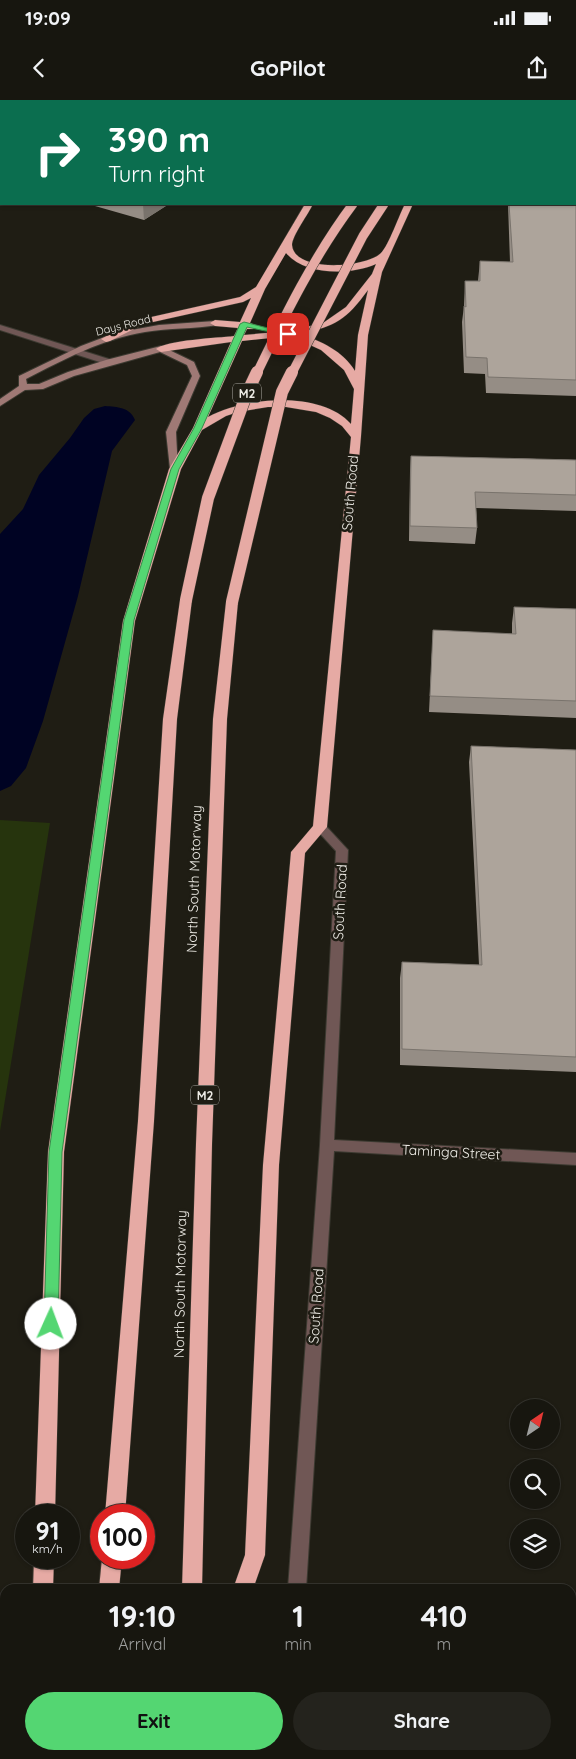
<!DOCTYPE html>
<style>
body{margin:0;font-family:Quicksand,sans-serif;background:#24231d;color:#f1f3f6;height:100vh;display:flex;flex-direction:column;font-size:19px;white-space:nowrap}
*{box-sizing:border-box;margin:0}
p{font-size:16px;color:#9e9f9e}
.icon{flex:none;width:28px;height:28px;fill:none;stroke:currentColor;stroke-width:2;stroke-linecap:round;stroke-linejoin:round}
.map{position:relative;flex:1;overflow:hidden}
.side{position:absolute;left:0px;top:1484px;width:576px;height:176px;display:flex;flex-direction:column;background:#17160f;border-radius:15px 15px 0 0;box-shadow:0 1px 4px #0004,0 0 0 1px #36352f}
.side>*{flex:none}
.banner{position:absolute;left:0px;top:0px;width:576px;height:105px;box-shadow:0 1px 4px #0004,0 0 0 1px #36352f;background:#0b6e4f;color:#fff;overflow:hidden}
.needle{width:32px;rotate:35deg}
.fabs{position:absolute;left:510px;top:1299px;display:grid;gap:10px}
.fabs a{display:grid;place-items:center;width:50px;height:50px;border-radius:50%;background:#17160f;box-shadow:0 1px 4px #0004,0 0 0 1px #36352f;font-size:25px}
.speed{position:absolute;left:15px;top:1404px;display:flex;gap:10px;font-size:25px;font-weight:700;text-align:center}
.speed>*{display:grid;place-content:center;width:65px;height:65px;border-radius:50%;background:#17160f;box-shadow:0 1px 4px #0004,0 0 0 1px #36352f;line-height:1}
.speed small{font-size:12px;font-weight:400}
.speed .limit{border:8px solid #d22;background:#fff;color:#111}
.pin{position:absolute;display:grid;place-items:center;width:42px;height:42px;color:#fff;margin:-21px;border-radius:10px;box-shadow:0 2px 8px #0006}
.me{position:absolute;width:55px;margin:-28px;rotate:2deg;stroke-linejoin:round;filter:drop-shadow(0 0 4px #0008)}
.turn{display:flex;align-items:center;gap:18px;height:105px;padding:0 25px;font-size:22px}
.turn .icon{width:65px;height:65px;stroke-width:2.5}
.turn b{display:block;font-size:35px;line-height:42px}
.eta{display:flex;justify-content:space-evenly;align-items:center;height:85px;text-align:center}
.eta b{font-size:30px;font-weight:700;line-height:35px}
.action{display:flex;gap:10px;margin-top:auto;padding:10px 25px}
.action a{flex:1;height:58px;border-radius:30px;background:#54d672;color:#111;font-size:20px;font-weight:700;line-height:58px;text-align:center}
.action a+a{background:#24231d;color:#f1f3f6}
.status{display:flex;justify-content:space-between;align-items:center;height:35px;padding:0 25px;background:#17160f;direction:ltr}
.status svg{height:14px;fill:currentColor}
header{display:flex;justify-content:space-between;align-items:center;height:65px;padding:0 25px;background:#17160f;font-size:22px;font-weight:700}
.map>svg:first-child{display:block}
</style>
<div class="status"><b>19:09</b><svg viewBox="0 0 49 12"><path d="M0 12V9h3v3zM5 12V6h3v6zM10 12V3h3v9zM15 12V0h3v12zM26 1h20v11H26zM47 4h2v5h-2z"/></svg></div>
<header><svg class="icon" aria-label="back" viewBox="0 0 24 24"><path d="M15 5l-7 7 7 7"/></svg>GoPilot<svg class="icon" aria-label="share" viewBox="0 0 24 24"><path d="M12 15V3M7 8l5-5 5 5M5 13v7h14v-7"/></svg></header>
<div class="map">
<svg width="576" height="1659" viewBox="0 0 576 1659">
<rect width="100%" height="100%" fill="#1f1d14"/>
<!-- green -->
<path fill="#26340d" d="M 0,720 L 50,723 L 0,1031 Z"/>
<!-- water -->
<path fill="#000323" d="M 105,306 C 117,307 130,307 135,320 L 112,351 L 78,496 L 43,621 L 26,668 L 11,686 L 0,691 L 0,434 L 23,409 L 39,375 L 70,338 L 84,318 L 94,309 Z"/>
<g fill="none" stroke-linecap="round" stroke-linejoin="round">
<!-- street casing -->
<g stroke="#3c3a31" stroke-width="2">
<g id="street">
<path d="M 0,225 L 112,260 L 113,262 L 106,264 L 0,230 Z"/>
<path d="M 320,723 L 324,724 L 348,750 L 334,1040 L 576,1053 L 576,1065 L 334,1051 L 306,1489 L 288,1489 L 320,1045 L 336,751 L 314,727 Z"/>
<path d="M 277,1655 L 295,1655 L 294,1659 L 276,1659 Z"/>
</g>
</g>
<!-- secondary casing -->
<g stroke="#3c3a31" stroke-width="2">
<path id="secondary" d="M 215,221 L 219,223 L 218,225 C 194,229 169,228 145,232 C 102,239 65,259 26,279 L 27,284 L 39,284 L 68,272 L 106,260 L 161,246 L 194,262 L 200,276 L 176,332 L 178,371 L 172,371 L 170,369 L 166,332 L 192,276 L 187,265 L 160,252 L 74,276 L 43,289 L 25,290 L 0,306 L 0,299 L 19,286 L 19,276 L 81,246 L 115,233 L 159,225 Z"/>
</g>
<!-- highway casing -->
<g stroke="#3c3a31" stroke-width="1">
<g id="highway">
<path d="M 305,104 L 313,104 C 309,113 292,136 292,145 C 294,173 366,168 381,153 C 389,145 399,115 405,104 L 413,104 L 382,172 L 368,235 L 361,336 L 327,727 L 305,753 L 279,1065 L 265,1455 L 253,1489 L 233,1489 L 245,1455 L 263,1065 L 291,752 L 313,726 L 351,337 L 342,326 L 330,318 L 316,312 L 286,307 L 268,307 L 238,312 L 226,316 L 202,330 L 181,369 L 135,521 L 64,1052 L 55,1415 L 35,1415 L 48,1052 L 123,521 L 169,369 L 193,328 L 231,242 L 161,252 L 156,249 C 166,240 218,238 234,236 L 238,228 L 215,226 L 210,223 L 215,220 L 240,222 L 251,198 L 243,202 L 144,224 L 110,241 L 106,242 L 101,239 L 138,220 L 240,197 L 256,187 ZM 286,153 C 305,176 351,175 376,164 L 372,174 L 346,207 L 323,223 L 288,231 L 244,235 L 247,229 L 253,229 L 258,226 L 250,223 L 265,189 ZM 368,190 L 358,235 L 355,271 C 343,251 321,241 300,234 C 336,226 346,220 368,190 ZM 290,236 L 321,250 L 344,270 L 354,289 L 351,324 C 321,290 244,297 208,317 L 242,241 Z"/>
<path d="M 186,496 L 192,500 L 177,619 L 154,1021 L 125,1415 L 105,1415 L 138,1021 L 163,619 L 180,500 Z"/>
<path d="M 232,498 L 238,502 L 227,619 L 212,1044 L 202,1489 L 182,1489 L 196,1044 L 213,619 L 226,502 Z"/>
<path d="M 34,1458 L 54,1458 L 53,1489 L 33,1489 Z"/>
<path d="M 102,1458 L 122,1458 L 119,1489 L 99,1489 Z"/>
<path d="M 37,1655 L 59,1655 L 60,1659 L 38,1659 Z"/>
<rect x="84" y="1655" width="22" height="4"/>
<path d="M 177,1655 L 199,1655 L 198,1659 L 176,1659 Z"/>
</g>
</g>
<!-- street -->
<use href="#street" fill="#705755" fill-rule="evenodd"/>
<!-- secondary -->
<use href="#secondary" fill="#9f7975" fill-rule="evenodd"/>
<!-- highway -->
<use href="#highway" fill="#e6aaa4" fill-rule="evenodd"/>
<!-- highway-bridge-far1 casing -->
<g stroke="#3c3a31" stroke-width="10" stroke-linecap="butt">
<g id="highway-bridge-far1">
<path d="M 257,273 C 285,215 314,156 353,104"/>
<path d="M 292,273 L 363,136 L 384,104"/>
</g>
</g>
<!-- highway-bridge casing -->
<g stroke="#3c3a31" stroke-width="13" stroke-linecap="butt">
<g id="highway-bridge">
<path d="M 186,500 L 208,398 L 247,293 L 257,272"/>
<path d="M 232,502 L 282,292 L 292,272"/>
</g>
</g>
<!-- highway-bridge-far1 -->
<use href="#highway-bridge-far1" stroke="#e6aaa4" stroke-width="9"/>
<!-- highway-bridge -->
<use href="#highway-bridge" stroke="#e6aaa4" stroke-width="12"/>
</g>
<!-- wall -->
<g fill="#958d85">
<path d="M 576,94 L 576,296 L 486,293 L 485,274 L 464,273 L 462,222 L 464,206 L 465,181 L 478,181 L 480,161 L 510,162 L 508,104 L 575,104 Z"/>
<path d="M 88,104 L 169,104 L 144,120 Z"/>
<path d="M 411,356 L 576,360 L 576,411 L 476,408 L 477,428 L 475,444 L 409,441 L 410,371 Z"/>
<path d="M 514,507 L 576,509 L 576,618 L 429,612 L 433,530 L 512,534 L 512,523 Z"/>
<path d="M 471,646 L 576,650 L 576,972 L 400,965 L 400,878 L 402,862 L 479,865 L 469,662 Z"/>
<path d="M 571,1513 L 576,1514 L 576,1651 L 571,1650 Z"/>
</g>
<!-- shaded-wall -->
<g fill="#79736c">
<path d="M 342,0 L 351,0 L 351,1 L 340,1 Z"/>
<path d="M 143,104 L 169,104 L 144,120 Z"/>
</g>
<!-- building -->
<g fill="#ada49b" stroke="#79736c">
<path d="M 191,0 L 342,0 L 340,1 L 189,1 Z"/>
<path d="M 575,94 L 576,94 L 576,280 L 488,277 L 487,258 L 466,257 L 464,206 L 466,207 L 465,181 L 480,181 L 480,161 L 513,162 L 509,104 L 575,104 Z"/>
<path d="M 411,356 L 576,360 L 576,395 L 475,392 L 477,428 L 410,426 Z"/>
<path d="M 514,507 L 576,509 L 576,601 L 430,596 L 433,530 L 516,534 Z"/>
<path d="M 471,646 L 576,650 L 576,957 L 402,949 L 402,862 L 482,865 Z"/>
<path d="M 571,1513 L 576,1514 L 576,1640 L 571,1640 Z"/>
</g>
<!-- route -->
<path fill="#54d672" stroke="#378b4a" d="M 244,222 L 292,234 L 288,236 L 247,227 L 202,328 L 179,369 L 134,520 L 62,1052 L 58,1224 L 56,1228 L 51,1230 L 46,1228 L 44,1224 L 49,1052 L 124,520 L 171,369 L 194,328 L 240,224 Z"/>
<g text-anchor="middle" dominant-baseline="central" stroke-width="5" stroke-linejoin="round" paint-order="stroke">
<!-- far-street labels -->
<g font-size="11" fill="#edebe5" stroke="#1f1d14">
<text transform="translate(123 225) rotate(-14)">Days Road</text>
</g>
<!-- shield labels -->
<g fill="#1f1d14" stroke="#afada6" stroke-width="1">
<rect x="233" y="283.5" width="28" height="19" rx="4"/>
<rect x="191" y="985.5" width="28" height="19" rx="4"/>
</g>
<g font-size="12" font-weight="bold" fill="#edebe5">
<text x="247" y="293">M2</text>
<text x="205" y="995">M2</text>
</g>
<!-- street labels -->
<g font-size="14" fill="#edebe5" stroke="#1f1d14">
<text transform="translate(350 393) rotate(-85)">South Road</text>
<text transform="translate(194 779) rotate(-88)">North South Motorway</text>
<text transform="translate(340 802) rotate(-87)">South Road</text>
<text transform="translate(451 1052) rotate(3)">Taminga Street</text>
<text transform="translate(180 1184) rotate(-89)">North South Motorway</text>
<text transform="translate(316 1206) rotate(-86)">South Road</text>
</g>
</g>
</svg>
<div class="fabs">
<a><svg class="needle" viewBox="-14 -14 28 28"><path d="M0-13l5 13h-10z" fill="#e53935"/><path d="M0 13l5-13h-10z" fill="#9e9f9e"/></svg></a>
<a><svg class="icon" aria-label="search" viewBox="0 0 24 24"><circle cx="10" cy="10" r="6"/><path d="M15 15l6 6"/></svg></a>
<a><svg class="icon" aria-label="layers" viewBox="0 0 24 24"><path d="M12 4l9 5-9 5-9-5zM3 14l9 5 9-5"/></svg></a>
</div>
<div class="speed"><div>91<small>km/h</small></div><div class="limit">100</div></div>
<div class="pin" style="left:288px;top:234px;background:#d93025"><svg class="icon" aria-label="arrive" viewBox="0 0 24 24"><path d="M6 21V4h12l-3 4 3 4H6"/></svg></div>
<svg class="me" style="left:51px;top:1224px" viewBox="-20 -20 40 40"><circle r="19" fill="#fff"/><path d="M0-13L10 11 0 6-10 11z" fill="#54d672"/></svg>
<div class="banner">
<div class="turn"><svg class="icon" aria-label="right" viewBox="0 0 24 24"><path d="M7 20v-9h11M14 6l5 5-5 5"/></svg><div><b>390 m</b>Turn right</div></div>
</div>
<section class="side">
<div class="eta">
<div><b>19:10</b><p>Arrival</p></div>
<div><b>1</b><p>min</p></div>
<div><b>410</b><p>m</p></div>
</div>
<div class="action"><a>Exit</a><a>Share</a></div>
</section>
</div>
